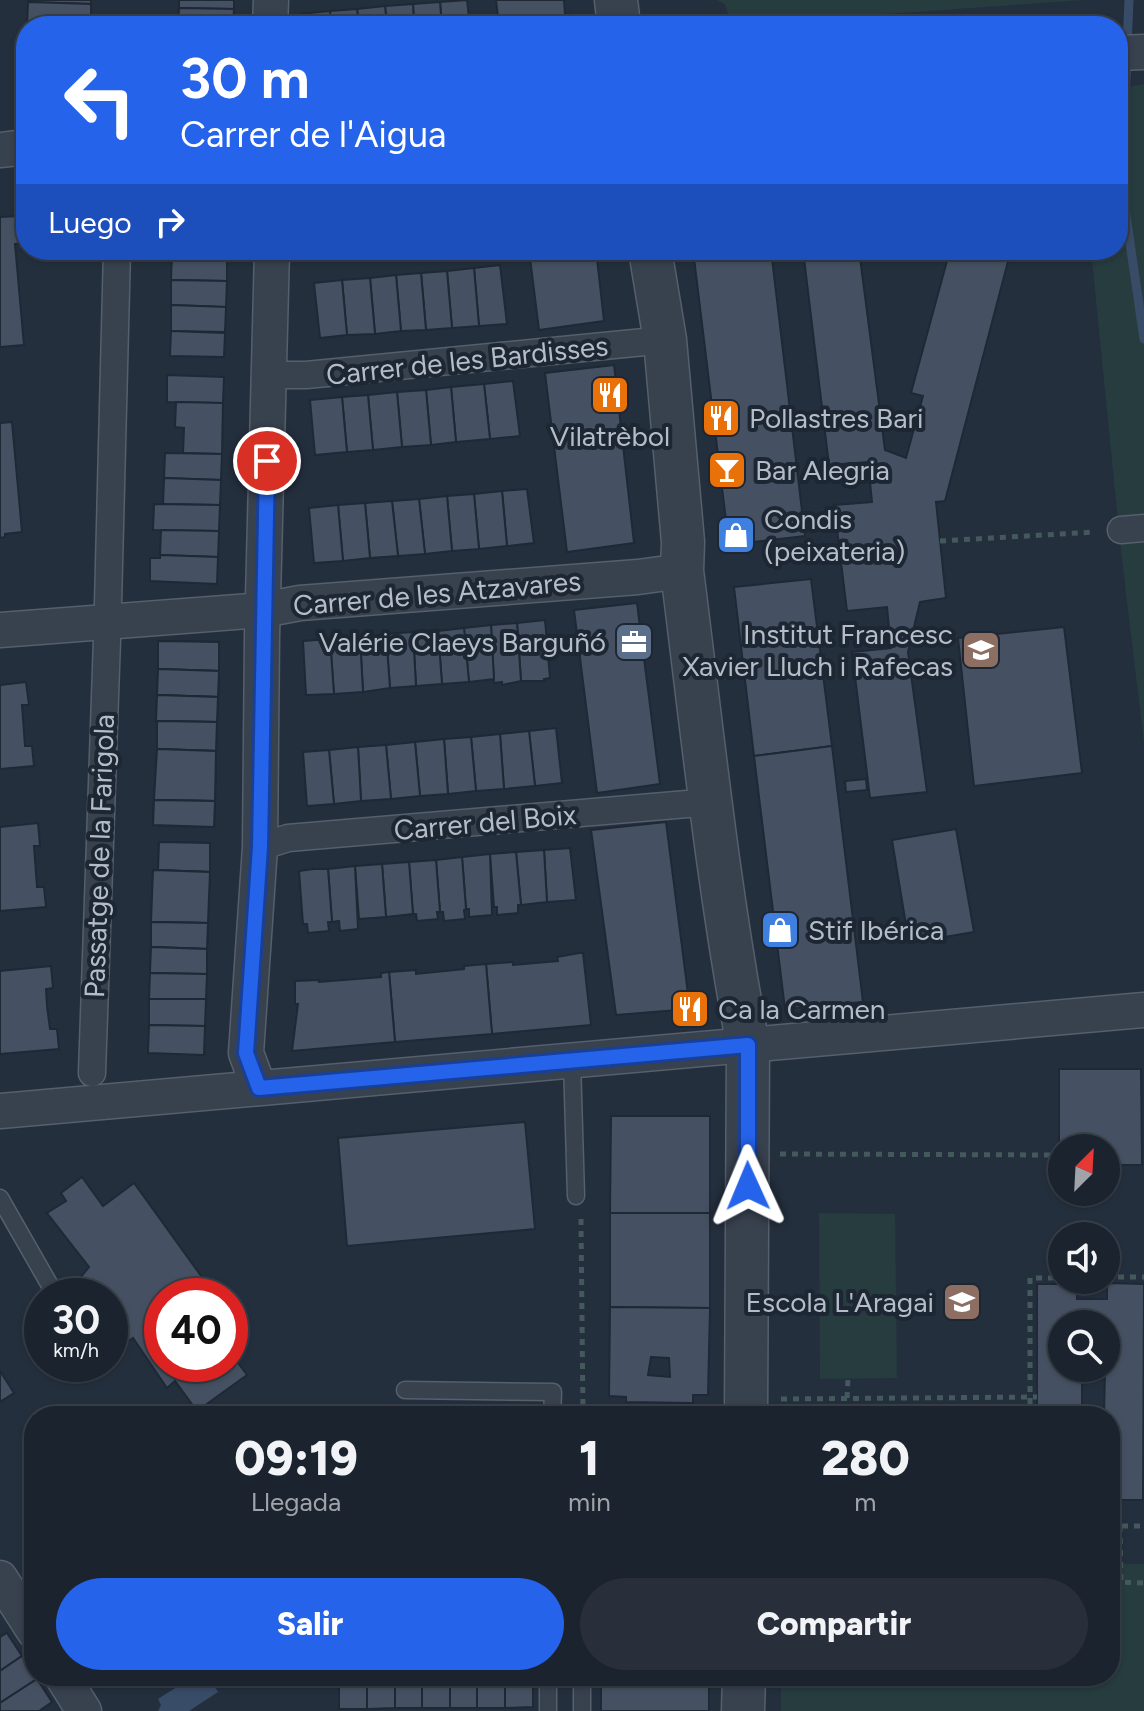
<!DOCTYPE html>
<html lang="es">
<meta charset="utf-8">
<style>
body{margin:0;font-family:Figtree,sans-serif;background:#282f3a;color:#f1f3f6;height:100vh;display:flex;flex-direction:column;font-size:30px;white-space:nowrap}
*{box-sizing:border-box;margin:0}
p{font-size:26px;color:#a0a4aa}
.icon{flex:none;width:44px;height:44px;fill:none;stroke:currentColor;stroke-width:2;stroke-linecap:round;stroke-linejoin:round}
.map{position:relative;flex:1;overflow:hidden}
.sheet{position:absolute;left:24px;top:1406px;width:1096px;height:280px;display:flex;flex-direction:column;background:#1b232e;border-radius:32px;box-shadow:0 2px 6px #0004,0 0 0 2px #39404a}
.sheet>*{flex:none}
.guide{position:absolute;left:16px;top:16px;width:1112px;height:244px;border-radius:32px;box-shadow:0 2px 6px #0004,0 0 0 2px #39404a;background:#2563eb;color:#fff;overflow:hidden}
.needle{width:52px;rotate:24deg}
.fabs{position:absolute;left:1048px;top:1134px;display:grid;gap:16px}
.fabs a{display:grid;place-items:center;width:72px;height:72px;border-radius:50%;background:#1b232e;box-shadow:0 2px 6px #0004,0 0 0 2px #39404a;font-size:40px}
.speed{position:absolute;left:24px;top:1278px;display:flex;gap:16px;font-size:40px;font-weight:700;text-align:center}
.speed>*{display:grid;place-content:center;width:104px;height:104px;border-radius:50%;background:#1b232e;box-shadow:0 2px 6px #0004,0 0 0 2px #39404a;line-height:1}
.speed small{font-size:20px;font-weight:400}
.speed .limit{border:12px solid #d22;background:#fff;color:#111}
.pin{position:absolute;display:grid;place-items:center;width:68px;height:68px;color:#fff;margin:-34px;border:4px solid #fff;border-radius:50%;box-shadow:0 2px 8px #0007}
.me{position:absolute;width:88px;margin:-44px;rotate:359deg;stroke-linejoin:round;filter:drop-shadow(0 0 6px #0008)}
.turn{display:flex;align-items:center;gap:28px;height:168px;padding:0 32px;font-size:36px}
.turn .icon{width:104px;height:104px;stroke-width:2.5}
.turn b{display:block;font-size:56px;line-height:68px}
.then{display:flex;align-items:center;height:76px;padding:0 32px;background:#0003;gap:16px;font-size:30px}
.eta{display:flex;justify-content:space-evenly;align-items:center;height:136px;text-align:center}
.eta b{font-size:48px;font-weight:800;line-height:56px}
.action{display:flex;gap:16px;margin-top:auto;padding:16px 32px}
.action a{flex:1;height:92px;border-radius:48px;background:#2563eb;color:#fff;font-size:32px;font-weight:800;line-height:92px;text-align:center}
.action a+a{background:#282f3a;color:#f1f3f6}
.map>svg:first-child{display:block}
</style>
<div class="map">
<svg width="1144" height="1711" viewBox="0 0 1144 1711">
<rect width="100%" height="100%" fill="#242f3e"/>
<!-- green -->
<g fill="#263c3f">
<path d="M 717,0 L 1083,0 L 732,25 L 725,4 Z"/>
<path d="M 1144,84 L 1144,743 L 1121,551 L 1091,250 L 1118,250 L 1118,89 Z"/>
<path d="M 819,1213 L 895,1214 L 897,1378 L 820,1379 Z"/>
<path d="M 1110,1564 L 1144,1564 L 1144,1711 L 781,1711 L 781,1676 L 1110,1676 Z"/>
</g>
<!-- water -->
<path fill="#394c67" d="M 194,1676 L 208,1676 L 218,1692 L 189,1711 L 158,1711 L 161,1705 L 158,1699 Z"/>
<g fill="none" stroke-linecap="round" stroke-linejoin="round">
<!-- stream -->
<g stroke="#394c67" stroke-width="9">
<path d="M 1127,45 L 1129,0"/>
<path d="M 1127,59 L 1121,181 L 1144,339"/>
</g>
</g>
<!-- building -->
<g fill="#455162" stroke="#1f2835" stroke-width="2" fill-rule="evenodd">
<path d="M 28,0 L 91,0 L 91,4 L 28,2 Z"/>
<path d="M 179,0 L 234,0 L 234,9 L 179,8 Z"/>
<path d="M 467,0 L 470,26 L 442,26 L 440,2 Z"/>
<path d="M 496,0 L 564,0 L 565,14 L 569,14 L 571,26 L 499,26 Z"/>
<path d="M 28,2 L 91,4 L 91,26 L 27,26 Z"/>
<path d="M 440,2 L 442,26 L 414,26 L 413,4 Z"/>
<path d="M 413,4 L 414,26 L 387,26 L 385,6 Z"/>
<path d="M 385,6 L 387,26 L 359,26 L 357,9 Z"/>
<path d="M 179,8 L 234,9 L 233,26 L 178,26 Z"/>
<path d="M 357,9 L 359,26 L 331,26 L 330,11 Z"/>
<path d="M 330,11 L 331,26 L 300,26 L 299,14 Z"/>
<path d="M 20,216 L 22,243 L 15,244 L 24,345 L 0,347 L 0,217 Z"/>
<path d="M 172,250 L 228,250 L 227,255 L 172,253 Z"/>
<path d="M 529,250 L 596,250 L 604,321 L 539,330 Z"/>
<path d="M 693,250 L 771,250 L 805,536 L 729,545 Z"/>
<path d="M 803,250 L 859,250 L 885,450 L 906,458 L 923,396 L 911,393 L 950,250 L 1011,250 L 945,501 L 936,502 L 946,598 L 920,602 L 908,652 L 927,792 L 870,798 L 852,652 L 891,648 L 887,607 L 847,611 L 834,505 L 872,502 L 868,462 L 829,465 Z"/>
<path d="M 172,253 L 227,255 L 227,281 L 171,280 Z"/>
<path d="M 500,265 L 507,324 L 479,326 L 474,268 Z"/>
<path d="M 474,268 L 479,326 L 452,328 L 447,271 Z"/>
<path d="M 447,271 L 452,328 L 426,330 L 421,273 Z"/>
<path d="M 421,273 L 426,330 L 401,331 L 396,275 Z"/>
<path d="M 396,275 L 401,331 L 375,334 L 370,278 Z"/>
<path d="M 370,278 L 375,334 L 347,335 L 342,280 Z"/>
<path d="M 171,280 L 227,281 L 226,307 L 171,305 Z"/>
<path d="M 342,280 L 347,335 L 320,338 L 314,283 Z"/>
<path d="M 171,305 L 226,307 L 225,332 L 171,331 Z"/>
<path d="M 171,331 L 225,333 L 224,357 L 170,356 Z"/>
<path d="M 614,365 L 634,543 L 567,552 L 545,373 Z"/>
<path d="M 167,375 L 224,377 L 223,403 L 167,402 Z"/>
<path d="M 513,381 L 520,436 L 490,439 L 484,384 Z"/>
<path d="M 484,384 L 490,439 L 456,442 L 451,387 Z"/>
<path d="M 451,387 L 456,442 L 431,445 L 426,390 Z"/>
<path d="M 426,390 L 431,445 L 402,447 L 397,392 Z"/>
<path d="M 397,392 L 402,447 L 373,450 L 368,395 Z"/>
<path d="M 368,395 L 373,450 L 347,452 L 342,397 Z"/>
<path d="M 342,397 L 347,452 L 315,455 L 310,400 Z"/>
<path d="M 176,402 L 223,403 L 222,454 L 183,453 L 184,428 L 175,427 Z"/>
<path d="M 12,422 L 22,532 L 5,534 L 5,537 L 0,538 L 0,423 Z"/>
<path d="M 165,453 L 222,454 L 221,480 L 164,478 Z"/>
<path d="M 164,478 L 221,480 L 220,505 L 163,504 Z"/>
<path d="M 527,489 L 534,543 L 507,546 L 502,491 Z"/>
<path d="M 502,491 L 507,546 L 479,549 L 474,494 Z"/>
<path d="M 474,494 L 479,549 L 452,551 L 447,496 Z"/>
<path d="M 447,496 L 452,551 L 425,554 L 419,499 Z"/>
<path d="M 419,499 L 425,554 L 398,556 L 392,501 Z"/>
<path d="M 392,501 L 398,556 L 370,558 L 365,503 Z"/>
<path d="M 365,503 L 370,558 L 343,561 L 338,505 Z"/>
<path d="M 154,504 L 220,505 L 219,531 L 153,530 Z"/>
<path d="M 338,505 L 343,561 L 314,563 L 309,508 Z"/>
<path d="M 161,530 L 219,531 L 218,557 L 160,555 Z"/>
<path d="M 160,555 L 218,557 L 217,584 L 150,581 L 150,558 L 160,558 Z"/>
<path d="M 811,579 L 832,746 L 754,756 L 734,587 Z"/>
<path d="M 637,603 L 660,784 L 597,793 L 574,610 Z"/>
<path d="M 545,620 L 550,678 L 544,679 L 545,681 L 521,681 L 517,623 Z"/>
<path d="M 517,623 L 521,681 L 502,685 L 502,682 L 494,683 L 491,625 Z"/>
<path d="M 491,625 L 494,679 L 469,682 L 464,628 Z"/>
<path d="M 1064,627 L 1082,773 L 974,786 L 958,638 Z"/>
<path d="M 464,628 L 469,682 L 442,684 L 438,631 Z"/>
<path d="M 438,630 L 442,684 L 416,686 L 413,632 Z"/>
<path d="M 413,632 L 416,686 L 390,688 L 386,634 Z"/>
<path d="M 386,634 L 390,688 L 363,692 L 360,637 Z"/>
<path d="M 360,637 L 363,692 L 334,694 L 330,639 Z"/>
<path d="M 330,639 L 334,694 L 306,695 L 303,641 Z"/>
<path d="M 158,641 L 219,642 L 219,671 L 158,669 Z"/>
<path d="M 158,641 L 219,642 L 219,671 L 158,669 Z"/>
<path d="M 158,669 L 219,671 L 218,697 L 157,695 Z"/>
<path d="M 158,669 L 219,671 L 218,697 L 157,695 Z"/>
<path d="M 26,682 L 29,705 L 22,705 L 25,746 L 32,746 L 34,766 L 0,769 L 0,685 Z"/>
<path d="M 157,695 L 218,697 L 217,722 L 156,721 Z"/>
<path d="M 157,695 L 218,697 L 217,722 L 156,721 Z"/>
<path d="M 157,721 L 217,722 L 216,751 L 157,749 Z"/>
<path d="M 157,721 L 217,722 L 216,751 L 157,749 Z"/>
<path d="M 556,728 L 562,783 L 535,786 L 529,731 Z"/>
<path d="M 529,731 L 535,786 L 504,789 L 500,734 Z"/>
<path d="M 500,734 L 504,789 L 476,791 L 471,737 Z"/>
<path d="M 471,737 L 476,791 L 448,794 L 444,739 Z"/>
<path d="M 444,739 L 448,794 L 420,796 L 415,742 Z"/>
<path d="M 415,742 L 420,796 L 391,799 L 386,745 Z"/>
<path d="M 386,745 L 391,799 L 361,801 L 358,747 Z"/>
<path d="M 832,746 L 863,1002 L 785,1009 L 754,756 Z"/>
<path d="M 358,747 L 361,801 L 334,804 L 329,750 Z"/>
<path d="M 157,749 L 216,751 L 215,801 L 154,800 Z"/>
<path d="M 157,749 L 216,751 L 215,801 L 154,800 Z"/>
<path d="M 329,750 L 334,804 L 307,806 L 303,752 Z"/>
<path d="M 866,779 L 867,790 L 846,792 L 845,781 Z"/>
<path d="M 154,800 L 215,801 L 214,827 L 153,825 Z"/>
<path d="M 154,800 L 215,801 L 214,827 L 153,825 Z"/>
<path d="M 666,822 L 690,1009 L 616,1015 L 591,830 Z"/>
<path d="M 38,823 L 40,846 L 34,846 L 37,887 L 44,887 L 46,907 L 0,911 L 0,827 Z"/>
<path d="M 956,829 L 974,932 L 909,943 L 892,840 Z"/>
<path d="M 159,842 L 210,843 L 210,872 L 158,870 Z"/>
<path d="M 159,842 L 210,843 L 210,872 L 158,870 Z"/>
<path d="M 570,848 L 576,900 L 547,902 L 544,850 Z"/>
<path d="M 544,850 L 547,902 L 521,905 L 516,852 Z"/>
<path d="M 516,852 L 521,905 L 518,905 L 518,913 L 497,915 L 497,907 L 494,907 L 490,854 Z"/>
<path d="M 490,854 L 492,915 L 469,917 L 469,909 L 466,909 L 462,857 Z"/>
<path d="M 462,857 L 466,909 L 464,910 L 465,919 L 444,921 L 443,912 L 440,912 L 436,860 Z"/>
<path d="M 436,860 L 440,912 L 437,912 L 438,919 L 417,921 L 416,914 L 413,914 L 409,862 Z"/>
<path d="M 409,862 L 413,914 L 386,917 L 382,864 Z"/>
<path d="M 382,864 L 386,917 L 359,919 L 355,866 Z"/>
<path d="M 355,866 L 358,929 L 340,931 L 339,921 L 332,922 L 328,869 Z"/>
<path d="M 314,869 L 328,869 L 332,922 L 328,922 L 329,931 L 308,933 L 307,924 L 303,924 L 299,871 Z"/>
<path d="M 153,870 L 210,872 L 208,923 L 151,922 Z"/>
<path d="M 153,870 L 210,872 L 208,923 L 151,922 Z"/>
<path d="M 151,922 L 208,923 L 207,949 L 151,947 Z"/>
<path d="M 151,922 L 208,923 L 207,949 L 151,947 Z"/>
<path d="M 151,947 L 207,949 L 207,974 L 150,973 Z"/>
<path d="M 151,947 L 207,949 L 207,974 L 150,973 Z"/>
<path d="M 579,953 L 583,953 L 591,1025 L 492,1034 L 486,964 L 513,962 L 513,965 L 558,961 L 557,957 Z"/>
<path d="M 486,964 L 492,1034 L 395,1042 L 389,972 L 416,970 L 416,974 L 464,969 L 464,966 Z"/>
<path d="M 51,966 L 53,988 L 46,989 L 47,1006 L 50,1029 L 57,1029 L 59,1049 L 0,1054 L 0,971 Z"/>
<path d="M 389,972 L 395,1042 L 292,1051 L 298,1004 L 295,1004 L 295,981 L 319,980 L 319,982 L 381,977 L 381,973 Z"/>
<path d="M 150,973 L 207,974 L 206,999 L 149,999 Z"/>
<path d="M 149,999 L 206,999 L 205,1026 L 149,1025 Z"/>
<path d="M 149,1025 L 205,1026 L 204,1055 L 148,1053 Z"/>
<path d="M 1059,1069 L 1141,1069 L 1142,1165 L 1106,1165 L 1106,1148 L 1062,1148 L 1062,1165 L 1059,1165 Z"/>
<path d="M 611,1116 L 710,1116 L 710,1213 L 610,1213 Z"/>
<path d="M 525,1122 L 535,1229 L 347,1246 L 338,1138 Z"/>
<path d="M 82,1177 L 103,1206 L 134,1183 L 204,1280 L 186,1292 L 189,1296 L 162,1296 L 162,1364 L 230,1364 L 230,1352 L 247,1375 L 197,1411 L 175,1381 L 167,1388 L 133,1338 L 127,1342 L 110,1315 L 110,1296 L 76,1296 L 71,1289 L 89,1267 L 47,1213 L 66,1201 L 61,1193 Z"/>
<path d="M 610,1213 L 710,1213 L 710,1308 L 610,1307 Z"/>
<path d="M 1107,1283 L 1144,1284 L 1143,1500 L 1110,1500 L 1110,1416 L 1104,1416 L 1106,1324 L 1062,1324 L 1062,1368 L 1082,1368 L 1082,1416 L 1037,1416 L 1037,1284 L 1077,1284 L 1077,1299 L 1107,1299 Z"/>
<path d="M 610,1307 L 710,1308 L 708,1395 L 693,1395 L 693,1403 L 626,1402 L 626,1397 L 609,1396 ZM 651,1357 L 669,1358 L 670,1377 L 648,1375 Z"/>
<path d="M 0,1371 L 14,1393 L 0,1402 Z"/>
<rect x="515" y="1406" width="20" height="10"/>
<path d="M 7,1633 L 22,1656 L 0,1671 L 0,1637 Z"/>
<path d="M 22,1656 L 37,1679 L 0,1703 L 0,1671 Z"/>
<rect x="339" y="1676" width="28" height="33"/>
<path d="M 367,1676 L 395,1676 L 395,1708 L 367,1709 Z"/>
<rect x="395" y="1676" width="27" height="32"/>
<rect x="422" y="1676" width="28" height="32"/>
<rect x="450" y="1676" width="27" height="32"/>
<rect x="477" y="1676" width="28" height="32"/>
<path d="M 505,1676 L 533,1676 L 533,1707 L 505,1708 Z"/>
<rect x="601" y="1676" width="108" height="35"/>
<rect x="927" y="1676" width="15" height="8"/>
<path d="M 37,1679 L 52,1702 L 39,1711 L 0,1711 L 0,1703 Z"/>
</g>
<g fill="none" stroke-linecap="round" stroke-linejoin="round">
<!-- service casing -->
<g stroke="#565f6c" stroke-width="19">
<g id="service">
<path d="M 572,1061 L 576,1196"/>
<path d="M 0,1198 L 56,1296"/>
<path d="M 405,1390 L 553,1392 L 552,1416"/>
<path d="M 582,1676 L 582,1711"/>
<path d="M 548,1711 L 548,1676"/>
</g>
</g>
<!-- pedestrian casing -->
<g stroke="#565f6c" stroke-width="29">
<g id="pedestrian">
<path d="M 269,375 L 306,375 L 665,340"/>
<path d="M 1121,530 L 1144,528"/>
<path d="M 108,604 L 117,250"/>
<path d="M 260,847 L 288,838 L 711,802"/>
<path d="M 92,1073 L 107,639"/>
</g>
</g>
<!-- minor casing -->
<g stroke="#565f6c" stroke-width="37">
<g id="minor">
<path d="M 270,26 L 271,0"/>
<path d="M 1118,53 L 1144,52"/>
<path d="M 0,150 L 26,147"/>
<path d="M 0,630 L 263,610 L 300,603 L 638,577 L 682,571"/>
<path d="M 259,1088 L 246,1053 L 260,847 L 262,636 L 272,250"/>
<path d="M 0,1111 L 1144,1010"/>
<path d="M 0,1578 L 34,1631"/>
<path d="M 62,1676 L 84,1711"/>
</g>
</g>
<!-- tertiary casing -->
<g stroke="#565f6c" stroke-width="45">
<g id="tertiary">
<path d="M 616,0 L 619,26"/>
<path d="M 650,250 L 665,340 L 683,542 L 682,571 C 702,729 718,888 748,1045 L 746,1416"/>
<path d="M 743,1711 L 744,1676"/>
</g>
</g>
<!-- path -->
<g stroke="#44595c" stroke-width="5" stroke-dasharray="6 6" stroke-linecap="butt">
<path d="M 940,541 L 1095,532"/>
<path d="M 780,1154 L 1059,1155"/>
<path d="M 581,1219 L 583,1416"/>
<path d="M 1106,1277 L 1144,1277"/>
<path d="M 847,1398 L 848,1378"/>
<path d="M 781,1399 L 1037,1397"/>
<path d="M 1030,1416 L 1030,1278 L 1062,1278"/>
<path d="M 1110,1526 L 1144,1526"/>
<path d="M 1120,1526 L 1121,1582 L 1144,1583"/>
</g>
<!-- service -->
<use href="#service" stroke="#38414e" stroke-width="16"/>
<!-- pedestrian -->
<use href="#pedestrian" stroke="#38414e" stroke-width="26"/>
<!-- minor -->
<use href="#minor" stroke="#38414e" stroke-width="34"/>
<!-- tertiary -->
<use href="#tertiary" stroke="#38414e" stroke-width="42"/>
</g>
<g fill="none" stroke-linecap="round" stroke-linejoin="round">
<!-- route casing -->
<g stroke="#184099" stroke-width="20">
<path id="route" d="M 267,461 L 260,847 L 246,1053 L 259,1088 L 748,1045 L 748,1186"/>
</g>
<!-- route -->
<use href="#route" stroke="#2563eb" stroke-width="14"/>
</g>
<!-- icons -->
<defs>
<g id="restaurant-square" transform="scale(2)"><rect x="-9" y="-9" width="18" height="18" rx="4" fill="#e8710a" stroke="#1d2633"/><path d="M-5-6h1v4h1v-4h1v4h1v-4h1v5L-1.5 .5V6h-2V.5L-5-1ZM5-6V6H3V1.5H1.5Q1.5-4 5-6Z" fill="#fff"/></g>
<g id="bar-square" transform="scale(2)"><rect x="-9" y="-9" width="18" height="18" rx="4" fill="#e8710a" stroke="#1d2633"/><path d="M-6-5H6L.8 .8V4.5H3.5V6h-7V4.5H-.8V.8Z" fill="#fff"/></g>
<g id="shop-square" transform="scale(2)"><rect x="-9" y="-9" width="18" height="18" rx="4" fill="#3f7fe0" stroke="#1d2633"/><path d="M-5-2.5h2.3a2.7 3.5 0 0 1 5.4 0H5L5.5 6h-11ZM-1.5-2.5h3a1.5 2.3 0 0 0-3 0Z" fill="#fff"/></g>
<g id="office-square" transform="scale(2)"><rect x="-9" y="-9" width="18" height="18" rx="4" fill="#5c6f8a" stroke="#1d2633"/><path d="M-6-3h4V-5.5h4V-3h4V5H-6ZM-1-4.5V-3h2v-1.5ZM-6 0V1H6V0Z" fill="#fff"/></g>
<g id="school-square" transform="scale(2)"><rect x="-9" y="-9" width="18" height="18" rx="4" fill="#8d6e63" stroke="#1d2633"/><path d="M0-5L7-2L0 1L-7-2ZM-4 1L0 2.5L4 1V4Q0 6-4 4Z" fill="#fff"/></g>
</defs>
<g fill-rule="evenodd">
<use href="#restaurant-square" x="610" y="395"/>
<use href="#restaurant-square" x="721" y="418"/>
<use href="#bar-square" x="727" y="470"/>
<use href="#shop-square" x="736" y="535"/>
<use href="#office-square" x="634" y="642"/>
<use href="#school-square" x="981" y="650"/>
<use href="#shop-square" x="780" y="930"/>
<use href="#restaurant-square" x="690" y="1009"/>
<use href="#school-square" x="962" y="1302"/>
</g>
<g text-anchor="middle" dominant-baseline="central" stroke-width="8" stroke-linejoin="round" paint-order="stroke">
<!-- street labels -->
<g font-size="28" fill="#b4bcc9" stroke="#1d2633">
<text transform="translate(467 360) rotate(-6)">Carrer de les Bardisses</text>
<text transform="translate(437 593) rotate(-5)">Carrer de les Atzavares</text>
<text transform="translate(485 822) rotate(-5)">Carrer del Boix</text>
<text transform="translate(99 856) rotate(-88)">Passatge de la Farigola</text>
</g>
<!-- poi labels -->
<g font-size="28" fill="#b4bcc9" stroke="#1d2633" text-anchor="start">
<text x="749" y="418">Pollastres Bari</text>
<text x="610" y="436" text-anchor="middle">Vilatrèbol</text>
<text x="755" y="470">Bar Alegria</text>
<text x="764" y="519">Condis<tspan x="764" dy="32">(peixateria)</tspan></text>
<text x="953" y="634" text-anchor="end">Institut Francesc<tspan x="953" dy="32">Xavier Lluch i Rafecas</tspan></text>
<text x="606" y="642" text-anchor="end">Valérie Claeys Barguñó</text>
<text x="808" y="930">Stif Ibérica</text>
<text x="718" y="1009">Ca la Carmen</text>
<text x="934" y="1302" text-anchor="end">Escola L'Aragai</text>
</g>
</g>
</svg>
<div class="fabs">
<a><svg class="needle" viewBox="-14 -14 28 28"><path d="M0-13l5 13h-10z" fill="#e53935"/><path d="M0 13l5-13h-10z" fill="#a0a4aa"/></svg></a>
<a><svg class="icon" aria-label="sound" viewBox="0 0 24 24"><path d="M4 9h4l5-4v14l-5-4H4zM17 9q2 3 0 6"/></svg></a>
<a><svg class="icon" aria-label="search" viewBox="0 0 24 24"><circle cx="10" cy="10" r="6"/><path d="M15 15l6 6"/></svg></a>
</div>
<div class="speed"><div>30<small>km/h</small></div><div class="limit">40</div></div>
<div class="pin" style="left:267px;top:461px;background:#d93025"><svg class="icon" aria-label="arrive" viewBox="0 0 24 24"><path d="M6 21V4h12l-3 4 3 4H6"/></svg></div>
<svg class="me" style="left:748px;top:1186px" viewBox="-20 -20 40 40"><path d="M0-17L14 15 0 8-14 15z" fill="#2563eb" stroke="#fff" stroke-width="4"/></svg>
<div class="guide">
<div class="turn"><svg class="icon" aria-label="left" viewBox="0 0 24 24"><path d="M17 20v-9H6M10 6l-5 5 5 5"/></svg><div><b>30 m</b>Carrer de l'Aigua</div></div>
<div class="then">Luego<svg class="icon" aria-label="right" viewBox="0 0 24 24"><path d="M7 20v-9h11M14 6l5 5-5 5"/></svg></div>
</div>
<section class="sheet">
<div class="eta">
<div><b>09:19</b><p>Llegada</p></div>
<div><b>1</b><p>min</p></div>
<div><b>280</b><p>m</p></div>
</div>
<div class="action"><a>Salir</a><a>Compartir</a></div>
</section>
</div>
